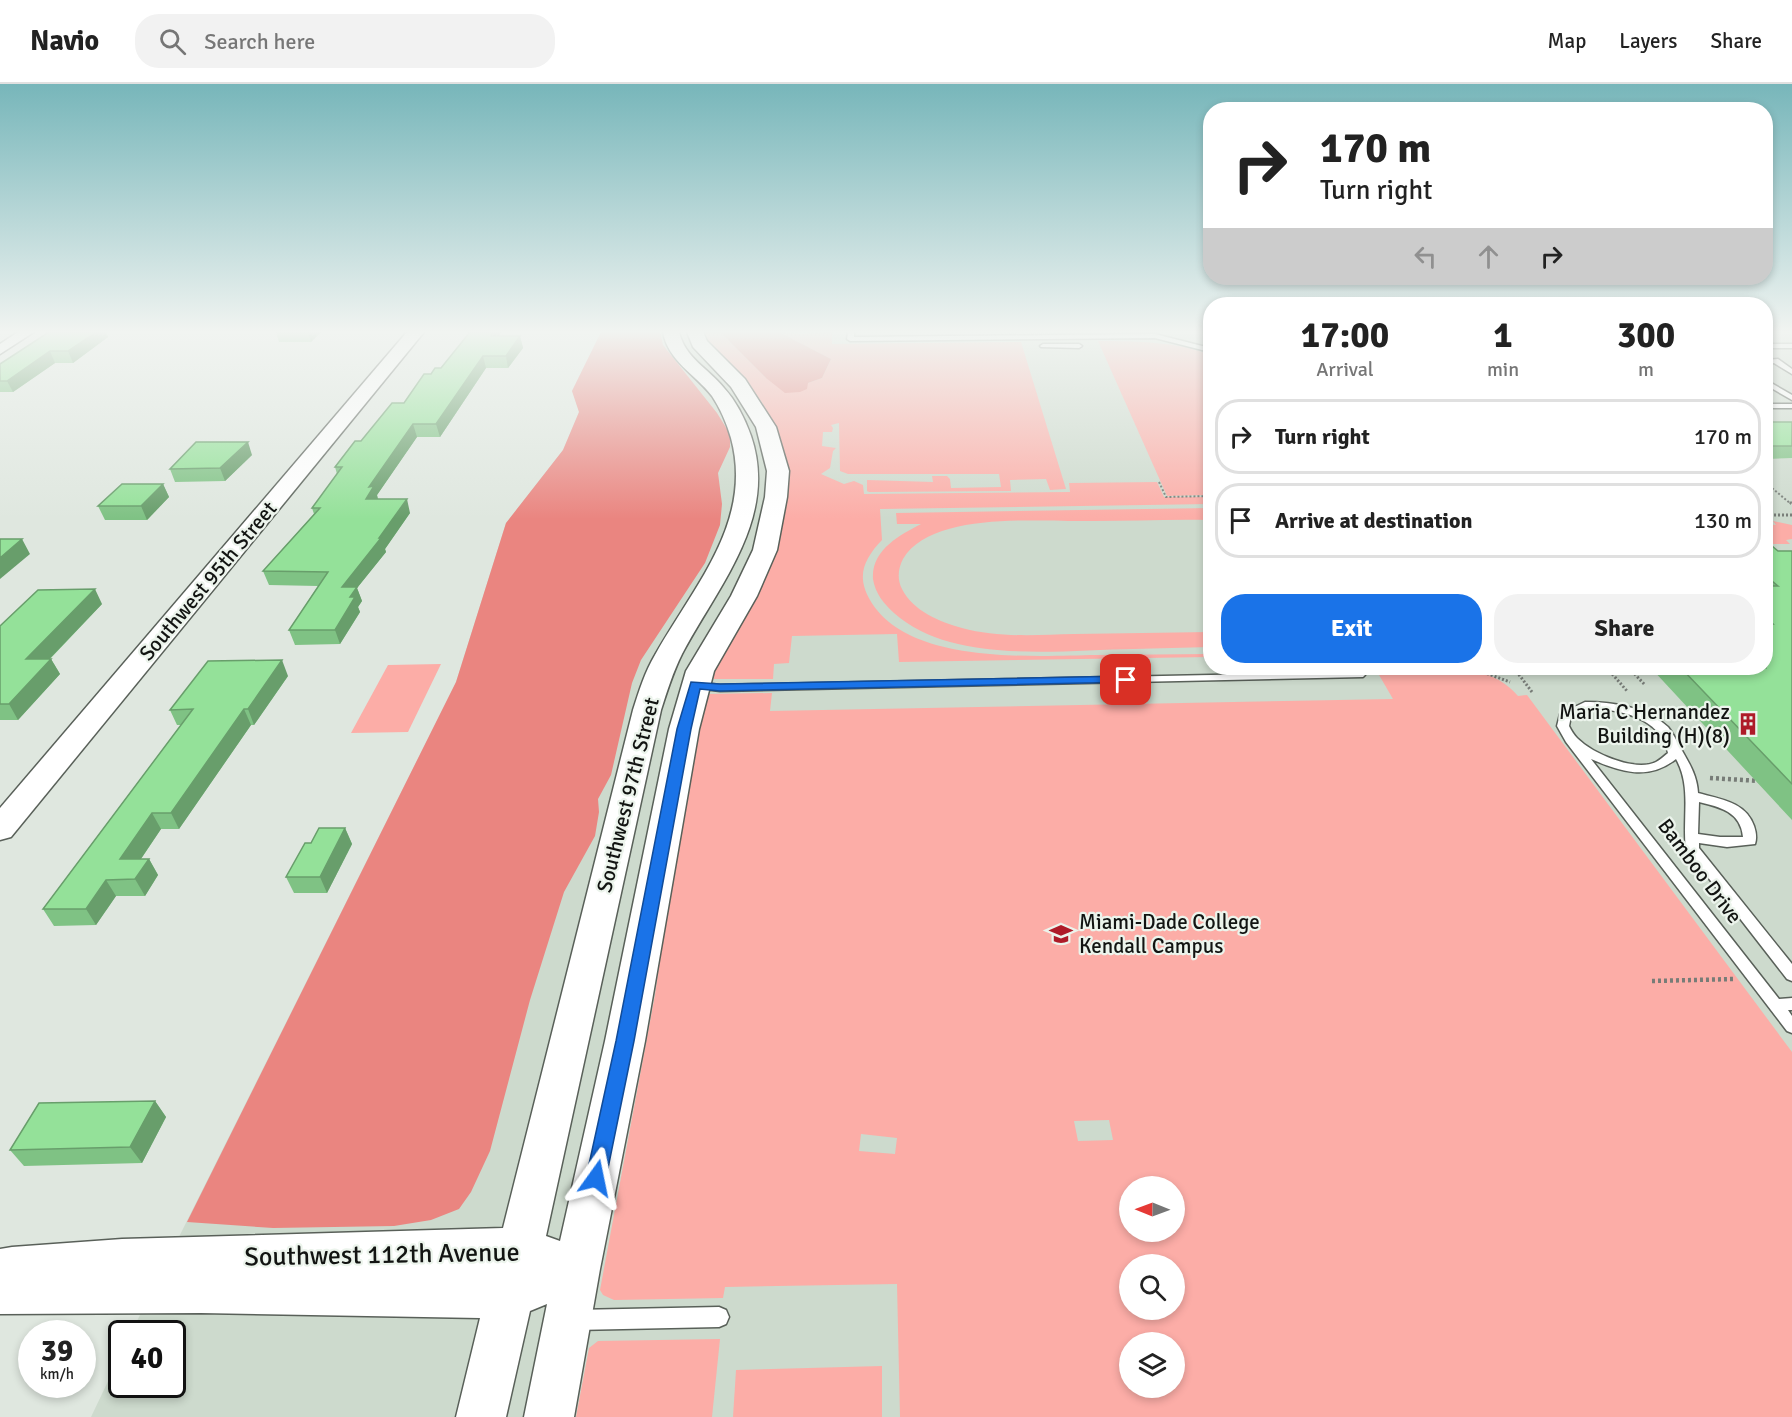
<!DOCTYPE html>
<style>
body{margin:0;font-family:Signika,sans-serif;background:#f2f2f2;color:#222;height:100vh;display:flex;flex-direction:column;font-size:22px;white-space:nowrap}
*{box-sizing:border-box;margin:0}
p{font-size:20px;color:#767676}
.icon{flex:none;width:33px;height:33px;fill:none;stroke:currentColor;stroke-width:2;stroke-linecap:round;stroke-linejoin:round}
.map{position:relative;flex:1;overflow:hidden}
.details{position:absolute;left:1203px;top:213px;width:570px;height:378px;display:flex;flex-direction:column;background:#fff;border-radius:24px;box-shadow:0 3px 9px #0003}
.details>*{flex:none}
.hud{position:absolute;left:1203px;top:18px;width:570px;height:183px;border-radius:24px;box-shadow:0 3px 9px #0003;background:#fff;color:#222;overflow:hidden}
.needle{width:39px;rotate:271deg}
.fabs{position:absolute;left:1119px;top:1092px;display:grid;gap:12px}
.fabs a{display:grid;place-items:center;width:66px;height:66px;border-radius:50%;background:#fff;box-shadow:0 3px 9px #0003;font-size:30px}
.speed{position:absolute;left:18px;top:1236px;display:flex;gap:12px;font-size:30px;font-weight:700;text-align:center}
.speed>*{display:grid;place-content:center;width:78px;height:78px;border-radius:50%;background:#fff;box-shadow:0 3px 9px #0003;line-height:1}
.speed small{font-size:15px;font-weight:400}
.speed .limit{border:3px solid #111;border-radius:9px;background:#fff;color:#111}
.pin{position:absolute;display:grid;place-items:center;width:51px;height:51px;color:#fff;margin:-26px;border-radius:12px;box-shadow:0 3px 9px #0006}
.me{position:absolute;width:66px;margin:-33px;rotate:12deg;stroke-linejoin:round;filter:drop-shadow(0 0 4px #0008)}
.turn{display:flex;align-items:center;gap:21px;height:126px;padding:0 18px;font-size:27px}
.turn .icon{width:78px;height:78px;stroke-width:2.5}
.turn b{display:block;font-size:42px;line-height:51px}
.lanes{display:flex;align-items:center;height:57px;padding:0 18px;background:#0003;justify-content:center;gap:30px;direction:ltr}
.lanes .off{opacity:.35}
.eta{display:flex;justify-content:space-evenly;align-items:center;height:102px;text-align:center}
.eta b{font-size:36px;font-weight:800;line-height:42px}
.button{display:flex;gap:12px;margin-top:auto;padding:12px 18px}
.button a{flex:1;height:69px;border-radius:24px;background:#1a73e8;color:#fff;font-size:24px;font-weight:800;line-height:69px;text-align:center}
.button a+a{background:#f2f2f2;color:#222}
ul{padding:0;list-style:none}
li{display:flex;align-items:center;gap:18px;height:75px;margin:0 12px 9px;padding:0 6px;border:3px solid #e0e0e0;border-radius:24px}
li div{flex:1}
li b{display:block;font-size:22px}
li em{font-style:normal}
header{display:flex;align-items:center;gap:36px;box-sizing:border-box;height:84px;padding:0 30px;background:#fff;border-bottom:2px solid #e0e0e0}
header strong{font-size:28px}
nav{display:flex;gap:33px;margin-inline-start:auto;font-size:21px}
.search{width:420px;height:54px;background:#f2f2f2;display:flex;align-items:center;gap:15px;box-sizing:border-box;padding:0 21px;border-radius:24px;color:#767676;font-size:22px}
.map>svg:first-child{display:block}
</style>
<header>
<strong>Navio</strong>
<div class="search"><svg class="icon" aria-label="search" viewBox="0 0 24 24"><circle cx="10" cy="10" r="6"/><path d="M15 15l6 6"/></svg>Search here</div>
<nav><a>Map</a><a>Layers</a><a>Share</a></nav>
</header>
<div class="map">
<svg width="1792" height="1333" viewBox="0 0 1792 1333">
<rect width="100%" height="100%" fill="#dfe7df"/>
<!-- built -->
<path fill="#cddacd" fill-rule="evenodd" d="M 601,248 L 1210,248 L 1210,584 L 1766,584 L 1766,248 L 1792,248 L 1792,1333 L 91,1333 L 121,1270 L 122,1300 L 172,1300 L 172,1250 L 131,1249 L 456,598 L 506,439 L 563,366 L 579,328 L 572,307 ZM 1130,1102 L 1174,1102 L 1174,1148 L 1130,1148 ZM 1130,1180 L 1174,1180 L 1174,1226 L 1130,1226 ZM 1130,1258 L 1174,1258 L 1174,1304 L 1130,1304 Z"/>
<!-- green -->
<g fill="#fcada7" fill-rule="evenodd">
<path d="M 702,248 L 723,248 L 722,250 L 766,294 L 808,299 L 822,294 L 831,275 L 779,248 L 800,250 L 832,248 L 832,260 L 1021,258 L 1066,405 L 1050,406 L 1046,395 L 1010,396 L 1011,407 L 869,408 L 867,407 L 867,396 L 933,398 L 932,392 L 947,392 L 950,395 L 951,404 L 1001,403 L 999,390 L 848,390 L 840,387 L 839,339 L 831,341 L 833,344 L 832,348 L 823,348 L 822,362 L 836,364 L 833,367 L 830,384 L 821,390 L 844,400 L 854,397 L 863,401 L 864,410 L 1070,408 L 1069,399 L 1157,398 L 1164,413 L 1210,413 L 1210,420 L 880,425 L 882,456 C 864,475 856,492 870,516 C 907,581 1033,572 1096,571 C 1134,571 1172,570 1210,570 L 1210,573 L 899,578 L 897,550 L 792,552 L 789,579 L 774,580 L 773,595 L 714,595 L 711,591 L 765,489 L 772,340 L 761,317 L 717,270 Z"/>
<path d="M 1098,257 C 1137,257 1179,258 1210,271 L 1210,411 L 1167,412 Z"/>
<path d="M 1210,424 L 1210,436 C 1171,435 1132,437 1093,437 C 1043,438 932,426 903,475 C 898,485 897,495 902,505 C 913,527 940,538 962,544 C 998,554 1037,551 1074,550 C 1120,549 1165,549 1210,548 L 1210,563 C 1185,564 1159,564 1133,565 C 1060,566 952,581 894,529 C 884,520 875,509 873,495 C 871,466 900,451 921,440 L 897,440 L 896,429 Z"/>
<path d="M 1773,437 L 1792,441 L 1792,455 L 1786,456 L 1790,460 L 1772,460 L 1766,455 L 1773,455 L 1766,451 L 1766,440 L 1776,441 Z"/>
<path d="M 441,580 L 408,648 L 351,649 L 388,581 Z"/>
<path d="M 1375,584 C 1422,584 1484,572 1518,612 L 1527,611 L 1792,968 L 1792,1333 L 900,1333 L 897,1200 L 725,1203 L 723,1214 L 614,1216 L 603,1211 L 600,1206 L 655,911 L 678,741 L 706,610 L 772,609 L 770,627 L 1393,615 ZM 1109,1036 L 1113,1056 L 1078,1057 L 1074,1037 ZM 861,1050 L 897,1054 L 895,1070 L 859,1067 ZM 1130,1102 L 1174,1102 L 1174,1148 L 1130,1148 ZM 1130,1180 L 1174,1180 L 1174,1226 L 1130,1226 ZM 1130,1258 L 1174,1258 L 1174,1304 L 1130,1304 Z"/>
<path d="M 720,1255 L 712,1333 L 576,1333 L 589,1264 L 598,1257 Z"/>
<path d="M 882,1282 L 882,1333 L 733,1333 L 736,1286 Z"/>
</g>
<!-- forest -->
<g fill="#ea8580">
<path d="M 601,248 L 660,248 L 663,261 L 717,329 L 730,350 L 730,363 L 718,389 L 722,420 L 720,441 L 705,479 L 641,576 L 632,599 L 611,691 L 598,715 L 599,728 L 595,752 L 564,808 L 530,916 L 490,1067 L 471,1108 L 459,1125 L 431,1136 L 394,1142 L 273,1144 L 187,1138 L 456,598 L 506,439 L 563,366 L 579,328 L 572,307 Z"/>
<path d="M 723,248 L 779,248 L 831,275 L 822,294 L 808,299 L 807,305 L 800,308 L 785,309 L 766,294 L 722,250 Z"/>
</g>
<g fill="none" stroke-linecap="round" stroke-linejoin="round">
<!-- service casing -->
<g stroke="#596059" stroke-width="3">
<g id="service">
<path d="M 848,248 L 854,248 L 854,253 L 1155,250 L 1210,264 L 1210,268 L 1155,254 L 850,257 L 847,255 Z"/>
<path d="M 1206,248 L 1210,248 L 1210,251 L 1208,250 Z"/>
<path d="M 1043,260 L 1079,260 L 1082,262 L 1079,264 L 1041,263 L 1040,262 Z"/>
<rect x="1766" y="260" width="26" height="4"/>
<path d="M 1778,275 L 1792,285 L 1792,290 L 1774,279 L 1766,280 L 1766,276 Z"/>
<path d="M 1766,296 L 1792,311 L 1792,316 L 1766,301 Z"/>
<rect x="1766" y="320" width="26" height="4"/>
<path d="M 1359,588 L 1365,591 L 1363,593 L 720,607 L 695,604 L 689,601 L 695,598 L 720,601 Z"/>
<path d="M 1585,618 C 1612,618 1647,623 1668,643 C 1673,649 1676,656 1680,663 C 1689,679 1697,691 1698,709 C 1720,715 1746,718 1754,742 C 1756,748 1757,754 1755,760 L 1727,763 L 1699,759 L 1699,764 L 1792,880 L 1792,897 L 1787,895 L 1686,765 C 1682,735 1692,703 1676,675 C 1648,697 1621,688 1591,675 L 1779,915 L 1792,914 L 1792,926 L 1788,926 L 1792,932 L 1792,949 L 1787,947 L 1566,658 L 1557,642 L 1560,630 ZM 1587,624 C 1618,625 1661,633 1668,669 C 1664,672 1660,676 1656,678 C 1635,688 1593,670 1577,654 C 1574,651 1571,646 1569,642 L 1571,632 ZM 1699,718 C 1720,723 1741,728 1743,753 L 1720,753 L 1698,750 Z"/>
<path d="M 719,1223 L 726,1226 L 729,1233 L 726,1240 L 719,1243 L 575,1246 L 568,1243 L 565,1236 L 568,1229 L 575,1226 Z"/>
</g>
</g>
<!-- minor casing -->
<g stroke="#596059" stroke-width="3">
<path id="minor" d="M 18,248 L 34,248 L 0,270 L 0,260 Z"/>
</g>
<!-- tertiary casing -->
<g stroke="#596059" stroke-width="3">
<g id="tertiary">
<path d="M 407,248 L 424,248 L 11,753 L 0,756 L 0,724 Z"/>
<path d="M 663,248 L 679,248 C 685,274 709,285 724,304 C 736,317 745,335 751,352 C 779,434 718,502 682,570 C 673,588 667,607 661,626 L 546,1152 L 560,1157 L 605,957 L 669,645 L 686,587 L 731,512 L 753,466 L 765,413 L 767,387 L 756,343 L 731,303 L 693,263 L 687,248 L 703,248 L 707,257 L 745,295 L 776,343 L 789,387 L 787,413 L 777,466 L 757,512 L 714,587 L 699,645 L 645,957 L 600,1185 L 574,1333 L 524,1333 L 547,1220 L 530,1227 L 506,1333 L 456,1333 L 480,1234 L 201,1229 L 0,1230 L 0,1165 L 12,1163 L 122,1155 L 503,1144 L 633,626 C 639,607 645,588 655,571 C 693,503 754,438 731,354 C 727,340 720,324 712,312 C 695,290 668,277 663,248 Z"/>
</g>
</g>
<!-- path-far2 -->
<g stroke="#777c77" stroke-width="2" stroke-dasharray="2 2" stroke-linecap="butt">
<path d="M 1159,398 L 1166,413 L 1210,412"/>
<path d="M 1766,399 L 1791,420"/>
</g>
<!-- path-far1 -->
<g stroke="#777c77" stroke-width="3" stroke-dasharray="2 2" stroke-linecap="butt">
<path d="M 1790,418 L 1792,420"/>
<path d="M 1766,431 L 1792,431"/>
<path d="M 1472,584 L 1510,598"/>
<path d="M 1514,584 L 1532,608"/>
<path d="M 1607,584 L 1627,607"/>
<path d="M 1629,584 L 1645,601"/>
</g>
<!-- path -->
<g stroke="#777c77" stroke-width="4.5" stroke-dasharray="3 3" stroke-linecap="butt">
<path d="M 1710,694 L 1760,697"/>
<path d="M 1652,897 L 1735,895"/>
</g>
<!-- service -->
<use href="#service" fill="#fff" fill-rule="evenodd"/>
<!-- minor -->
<use href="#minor" fill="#fff" fill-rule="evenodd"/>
<!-- tertiary -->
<use href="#tertiary" fill="#fff" fill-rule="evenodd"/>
</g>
<!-- wall -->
<g fill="#7fc284">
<path d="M 49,248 L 106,248 L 108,253 L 73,279 L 55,279 L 13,308 L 0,308 L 0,280 Z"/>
<path d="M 276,248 L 321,248 L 311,258 L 279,258 Z"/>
<path d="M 501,248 L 499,252 L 520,252 L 523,264 L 508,284 L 486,284 L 440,353 L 417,353 L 377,411 L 378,415 L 410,429 L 385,465 L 386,468 L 357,504 L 362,517 L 358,523 L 360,528 L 340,560 L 295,561 L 289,546 L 318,502 L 269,501 L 263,487 L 314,430 L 312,424 L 337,390 L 335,383 L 361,357 L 404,319 L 431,290 Z"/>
<path d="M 1766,338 L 1792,338 L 1792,374 L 1766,375 Z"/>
<path d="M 252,371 L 225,397 L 175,398 L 170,385 Z"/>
<path d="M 163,400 L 169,413 L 147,436 L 105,436 L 98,422 Z"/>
<path d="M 1766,462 L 1778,467 L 1792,467 L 1792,736 L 1651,584 L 1766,584 Z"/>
<path d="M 102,520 L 50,575 L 51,575 L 60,590 L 18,636 L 0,636 L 0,542 Z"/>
<path d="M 288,592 L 254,641 L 251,641 L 179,745 L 161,745 L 141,775 L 149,775 L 158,791 L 145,812 L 116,812 L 96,841 L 54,842 L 43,825 L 181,641 L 177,641 L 170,626 Z"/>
<path d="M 345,744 L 352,760 L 327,809 L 294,809 L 286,793 Z"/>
<path d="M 155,1017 L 166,1033 L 142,1079 L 24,1082 L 10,1066 Z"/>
</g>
<!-- shaded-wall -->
<g fill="#689e6b">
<path d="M 96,248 L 106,248 L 108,253 L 73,279 L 68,267 Z"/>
<path d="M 308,248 L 321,248 L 311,258 Z"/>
<path d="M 493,248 L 501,248 L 493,263 L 491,252 Z"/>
<path d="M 520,252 L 523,264 L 508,284 L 506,272 Z"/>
<path d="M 50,267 L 55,279 L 13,308 L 7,297 Z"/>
<path d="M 483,272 L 486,284 L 440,353 L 436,340 Z"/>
<path d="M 413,340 L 417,353 L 377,411 L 378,416 L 366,415 L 369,403 Z"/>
<path d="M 248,358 L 252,371 L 225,397 L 220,384 Z"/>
<path d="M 163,400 L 169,413 L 147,436 L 141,422 Z"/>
<path d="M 407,415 L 410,429 L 385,465 L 386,468 L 357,504 L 362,517 L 358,523 L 360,528 L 340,560 L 335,546 L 342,503 Z"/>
<path d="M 22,455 L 30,470 L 0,495 L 0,474 Z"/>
<path d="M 95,505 L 102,520 L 35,590 L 26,575 Z"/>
<path d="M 51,575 L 60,590 L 18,636 L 9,620 Z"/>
<path d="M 282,576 L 288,592 L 254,641 L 248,625 Z"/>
<path d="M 244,625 L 251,641 L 179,745 L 171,729 Z"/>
<path d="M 152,729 L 161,745 L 130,791 L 120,775 Z"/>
<path d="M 345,744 L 352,760 L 327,809 L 320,793 Z"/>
<path d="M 149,775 L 158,791 L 145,812 L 135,795 Z"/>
<path d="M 106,796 L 116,812 L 96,841 L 86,825 Z"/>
<path d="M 155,1017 L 166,1033 L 142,1079 L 130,1063 Z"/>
</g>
<!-- building -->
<g fill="#94e199" stroke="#689e6b" stroke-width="1.5">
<path d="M 49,248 L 96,248 L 68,267 L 50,267 L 7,297 L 0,297 L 0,280 Z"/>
<path d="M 470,248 L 493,248 L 491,252 L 520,252 L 506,272 L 483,272 L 436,340 L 413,340 L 369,403 L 374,402 L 366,415 L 407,415 L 379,454 L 381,454 L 342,503 L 357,503 L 350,513 L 355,513 L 335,546 L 289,546 L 328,488 L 263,487 L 320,424 L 312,424 L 342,383 L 335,383 L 355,357 L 361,357 L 392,319 L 404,319 L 424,290 L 431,290 L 435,284 L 441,284 Z"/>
<rect x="1766" y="338" width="26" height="24"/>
<path d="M 196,358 L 248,358 L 220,384 L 170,385 Z"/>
<path d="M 122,400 L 163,400 L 141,422 L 98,422 Z"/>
<path d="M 0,455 L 22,455 L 0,474 Z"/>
<path d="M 1766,462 L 1772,462 L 1778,467 L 1792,467 L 1792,700 L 1681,584 L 1766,584 L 1766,540 L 1773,540 L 1766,533 L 1766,502 L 1778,502 L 1766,492 Z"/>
<path d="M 95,505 L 26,575 L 51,575 L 9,620 L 0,620 L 0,542 L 38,506 Z"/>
<path d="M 282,576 L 248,625 L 244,625 L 171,729 L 152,729 L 120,775 L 149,775 L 135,795 L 106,796 L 86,825 L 43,825 L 193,625 L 170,626 L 208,577 Z"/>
<path d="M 319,744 L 345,744 L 320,793 L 286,793 L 305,759 L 311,759 Z"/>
<path d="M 155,1017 L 130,1063 L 10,1066 L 39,1019 Z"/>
</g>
<!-- sky -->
<linearGradient id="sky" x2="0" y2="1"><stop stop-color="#77b6ba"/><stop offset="0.57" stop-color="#f1f4f1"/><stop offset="1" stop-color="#f1f4f1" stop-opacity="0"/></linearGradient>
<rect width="1792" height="435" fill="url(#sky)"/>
<!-- route -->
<path fill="#1a73e8" stroke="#114b97" stroke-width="1.5" d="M 1126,592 L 1132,596 L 1131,598 L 720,607 L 700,605 L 691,645 L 634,957 L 606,1094 L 603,1100 L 596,1102 L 589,1100 L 586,1094 L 616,957 L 677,645 L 691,598 L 720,600 Z"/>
<!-- icons -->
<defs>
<g id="building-bare" transform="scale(1.8)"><path d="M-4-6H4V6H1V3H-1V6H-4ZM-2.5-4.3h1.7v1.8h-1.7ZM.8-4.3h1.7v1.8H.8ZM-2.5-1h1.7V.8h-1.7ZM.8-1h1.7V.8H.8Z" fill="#ae1b28" stroke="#ecf4ec" stroke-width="2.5" paint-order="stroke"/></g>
<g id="university-bare" transform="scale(1.8)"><path d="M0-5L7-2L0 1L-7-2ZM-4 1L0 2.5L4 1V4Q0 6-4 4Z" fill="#ae1b28" stroke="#ecf4ec" stroke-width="2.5" paint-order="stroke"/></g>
</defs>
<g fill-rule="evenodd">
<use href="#building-bare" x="1748" y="640"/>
<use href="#university-bare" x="1061" y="850"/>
</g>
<g text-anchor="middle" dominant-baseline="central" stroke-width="4.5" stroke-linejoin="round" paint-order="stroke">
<!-- street labels -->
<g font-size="21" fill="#121412" stroke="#ecf4ec">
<text transform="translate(208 497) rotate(-50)">Southwest 95th Street</text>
<text transform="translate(628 711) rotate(-76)">Southwest 97th Street</text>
<text transform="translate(1700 787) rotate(53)">Bamboo Drive</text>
</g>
<!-- poi labels -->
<g font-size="21" fill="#121412" stroke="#ecf4ec" text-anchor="end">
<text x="1730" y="628">Maria C Hernandez<tspan x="1730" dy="24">Building (H)(8)</tspan></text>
<text x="1079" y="838" text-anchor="start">Miami-Dade College<tspan x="1079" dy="24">Kendall Campus</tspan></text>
</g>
<!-- near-street labels -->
<g font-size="26" fill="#121412" stroke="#ecf4ec">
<text transform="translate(382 1171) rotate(-1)">Southwest 112th Avenue</text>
</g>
</g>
</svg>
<div class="fabs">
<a><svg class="needle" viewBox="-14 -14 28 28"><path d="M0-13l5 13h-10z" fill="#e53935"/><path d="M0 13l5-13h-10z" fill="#767676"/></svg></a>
<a><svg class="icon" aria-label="search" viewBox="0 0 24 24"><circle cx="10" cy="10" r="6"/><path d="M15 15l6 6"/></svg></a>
<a><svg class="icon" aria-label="layers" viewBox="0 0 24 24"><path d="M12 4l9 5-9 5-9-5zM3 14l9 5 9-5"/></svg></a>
</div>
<div class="speed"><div>39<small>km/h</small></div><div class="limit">40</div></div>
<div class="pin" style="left:1126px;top:596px;background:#d93025"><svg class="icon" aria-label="arrive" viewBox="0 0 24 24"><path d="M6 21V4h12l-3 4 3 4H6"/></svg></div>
<svg class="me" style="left:596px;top:1094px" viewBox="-20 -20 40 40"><path d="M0-17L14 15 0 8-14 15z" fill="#1a73e8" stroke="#fff" stroke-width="4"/></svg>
<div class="hud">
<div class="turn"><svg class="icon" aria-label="right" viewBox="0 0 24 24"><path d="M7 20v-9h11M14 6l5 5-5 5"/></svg><div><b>170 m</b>Turn right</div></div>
<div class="lanes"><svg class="icon off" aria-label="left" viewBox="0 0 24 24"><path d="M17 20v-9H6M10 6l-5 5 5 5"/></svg><svg class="icon off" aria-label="ahead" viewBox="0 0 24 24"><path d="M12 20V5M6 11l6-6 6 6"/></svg><svg class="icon" aria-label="right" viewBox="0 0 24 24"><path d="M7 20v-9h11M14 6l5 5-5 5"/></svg></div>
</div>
<section class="details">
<div class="eta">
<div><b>17:00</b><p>Arrival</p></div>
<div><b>1</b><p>min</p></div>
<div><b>300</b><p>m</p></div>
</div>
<ul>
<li><svg class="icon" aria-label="right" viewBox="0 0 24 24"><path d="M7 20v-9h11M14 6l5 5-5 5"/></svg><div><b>Turn right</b></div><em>170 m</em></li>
<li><svg class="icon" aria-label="arrive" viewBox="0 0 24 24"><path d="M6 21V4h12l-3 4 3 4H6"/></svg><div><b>Arrive at destination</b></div><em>130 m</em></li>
</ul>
<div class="button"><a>Exit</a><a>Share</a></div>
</section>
</div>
